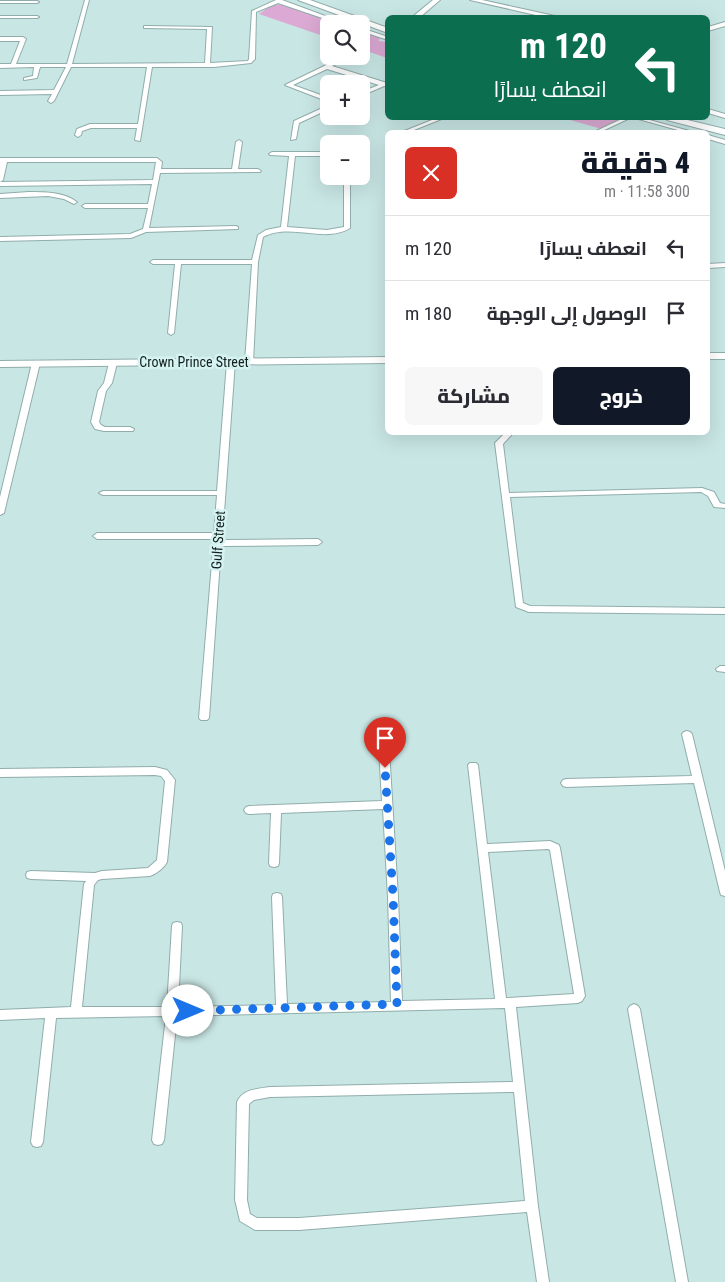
<!DOCTYPE html>
<html lang="ar">
<meta charset="utf-8">
<style>
body{margin:0;font-family:"Roboto Condensed",Cairo,sans-serif;background:#f7f7f7;color:#2b2b33;direction:rtl;height:100vh;display:flex;flex-direction:column;font-size:19px;white-space:nowrap}
*{box-sizing:border-box;margin:0}
p{font-size:16px;color:#7c7c81}
.icon{flex:none;width:28px;height:28px;fill:none;stroke:currentColor;stroke-width:2;stroke-linecap:round;stroke-linejoin:round}
.map{position:relative;flex:1;overflow:hidden;direction:ltr}
.panel{position:absolute;left:385px;top:130px;width:325px;height:305px;display:flex;flex-direction:column;background:#fff;border-radius:8px;box-shadow:0 5px 20px #0002;direction:rtl}
.panel>*{flex:none}
.hud{position:absolute;left:385px;top:15px;width:325px;height:105px;border-radius:8px;box-shadow:0 5px 20px #0002;direction:rtl;background:#0b6e4f;color:#fff;overflow:hidden}
.fabs{position:absolute;left:320px;top:15px;display:grid;gap:10px}
.fabs a{display:grid;place-items:center;width:50px;height:50px;border-radius:8px;background:#fff;box-shadow:0 5px 20px #0002;font-size:25px}
.pin{position:absolute;display:grid;place-items:center;width:42px;height:42px;color:#fff;margin:-51px -21px;border-radius:50% 50% 50% 0;rotate:-45deg;box-shadow:0 0 5px #0007}
.pin .icon{rotate:45deg}
.me{position:absolute;width:55px;margin:-28px;rotate:90deg;stroke-linejoin:round;filter:drop-shadow(0 0 4px #0008)}
.turn{display:flex;align-items:center;gap:18px;height:105px;padding:0 20px;font-size:22px}
.turn .icon{width:65px;height:65px;stroke-width:2.5}
.turn b{display:block;font-size:35px;line-height:42px}
.round{display:grid;place-items:center;flex:none;width:52px;height:52px;border-radius:8px;background:#f7f7f7}
.head{display:flex;align-items:center;justify-content:space-between;height:85px;padding:0 20px}
h1{font-size:30px;font-weight:800;line-height:38px;color:#111827}
.button{display:flex;gap:10px;margin-top:auto;padding:10px 20px}
.button a{flex:1;height:58px;border-radius:8px;background:#111827;color:#fff;font-size:20px;font-weight:800;line-height:58px;text-align:center}
.button a+a{background:#f7f7f7;color:#2b2b33}
ul{padding:0;list-style:none}
li{display:flex;align-items:center;gap:15px;height:65px;padding:0 20px;border-top:1px solid #e1e1e2}
li div{flex:1}
li b{display:block;font-size:19px}
li em{font-style:normal}
.map>svg:first-child{display:block}
</style>
<div class="map">
<svg width="725" height="1282" viewBox="0 0 725 1282">
<rect width="100%" height="100%" fill="#c8e6e4"/>
<!-- green -->
<g fill="#dba9d3">
<path d="M 285,4 L 342,24 L 329,24 L 329,38 L 259,14 L 272,5 Z"/>
<path d="M 361,31 L 380,37 L 379,41 L 387,42 L 387,58 L 361,49 Z"/>
<path d="M 563,118 L 621,118 L 602,129 Z"/>
</g>
<g fill="none" stroke-linecap="round" stroke-linejoin="round">
<!-- minor casing -->
<g stroke="#90adab" stroke-width="2">
<g id="minor">
<path d="M 85,0 L 89,0 L 72,64 L 205,63 L 207,29 L 144,28 L 144,26 L 146,26 L 212,27 L 210,63 L 248,61 L 249,59 L 252,11 L 276,0 L 282,0 L 347,24 L 340,24 L 278,3 L 256,12 L 255,59 L 251,63 L 214,67 L 152,67 L 140,141 L 135,140 L 137,128 L 91,128 L 82,131 L 81,135 L 78,137 L 75,135 L 77,129 L 90,124 L 138,124 L 147,67 L 71,67 L 54,101 L 51,103 L 48,101 L 52,94 L 0,95 L 0,91 L 54,90 L 66,67 L 40,67 L 37,78 L 24,80 L 24,78 L 33,76 L 34,67 L 0,68 L 0,64 L 11,64 L 20,41 L 0,41 L 0,37 L 23,37 L 26,39 L 16,64 L 67,64 Z"/>
<path d="M 0,1 L 37,1 L 39,2 L 37,3 L 0,3 Z"/>
<path d="M 0,16 L 37,16 L 39,17 L 37,18 L 0,18 Z"/>
<path d="M 361,28 L 388,37 L 388,40 L 361,31 Z"/>
<path d="M 345,56 L 352,56 L 332,66 L 387,83 L 388,87 L 384,86 L 361,96 L 361,92 L 379,85 L 327,69 L 293,85 L 329,98 L 329,102 L 285,85 Z"/>
<path d="M 329,105 L 329,109 L 299,123 L 296,139 L 291,140 L 294,121 Z"/>
<path d="M 437,118 L 444,118 L 409,132 L 402,132 Z"/>
<path d="M 624,118 L 630,118 L 600,132 L 594,132 Z"/>
<path d="M 635,118 L 642,118 L 693,132 L 685,132 Z"/>
<path d="M 708,135 L 725,140 L 725,144 L 708,139 Z"/>
<path d="M 239,140 L 242,142 L 238,169 L 258,169 L 261,171 L 260,172 L 160,173 L 149,228 L 236,226 L 238,227 L 238,229 L 146,232 L 131,238 L 0,241 L 0,237 L 130,234 L 143,229 L 148,208 L 85,208 L 82,206 L 85,204 L 148,204 L 152,184 L 0,186 L 0,182 L 153,180 L 156,162 L 7,162 L 3,180 L 0,182 L 0,158 L 157,158 L 162,162 L 161,169 L 232,169 L 236,142 Z"/>
<path d="M 272,152 L 329,152 L 329,156 L 295,156 L 287,227 L 327,230 L 344,227 L 344,176 L 350,176 L 350,228 C 325,244 290,222 263,237 L 258,262 L 253,362 L 249,364 L 245,362 L 252,264 L 181,264 L 174,333 L 171,335 L 168,333 L 175,264 L 153,264 L 150,262 L 153,260 L 252,260 L 258,235 L 266,230 L 281,227 L 289,156 L 270,155 L 269,154 Z"/>
<path d="M 29,192 C 45,192 64,192 77,202 L 74,204 L 64,199 L 48,196 L 0,198 L 0,194 Z"/>
<path d="M 725,263 L 725,267 L 708,268 L 708,264 Z"/>
<path d="M 231,360 L 235,362 L 222,540 L 318,539 L 322,542 L 318,545 L 221,546 L 209,718 L 207,720 L 201,720 L 199,718 L 214,539 L 97,539 L 93,536 L 97,533 L 214,533 L 217,495 L 103,495 L 99,493 L 103,491 L 217,491 L 227,362 Z"/>
<path d="M 36,361 L 40,363 L 4,513 L 0,515 L 0,497 L 32,363 Z"/>
<path d="M 113,361 L 117,363 L 112,383 L 106,391 L 99,422 L 101,425 L 105,427 L 130,427 L 134,429 L 133,431 L 104,431 L 95,429 L 91,422 L 98,391 L 104,383 L 109,363 Z"/>
<path d="M 506,432 L 514,432 L 503,444 L 509,493 L 702,488 L 714,492 L 720,503 L 725,504 L 725,508 L 714,507 L 708,496 L 701,492 L 510,497 L 523,603 L 530,606 L 725,608 L 725,614 L 529,612 L 516,607 L 495,443 Z"/>
<path d="M 720,666 L 725,666 L 725,672 L 717,671 L 716,669 Z"/>
<path d="M 687,731 L 690,732 L 692,734 L 725,871 L 725,896 L 721,895 L 720,892 L 694,783 L 566,787 L 563,786 L 561,783 L 563,780 L 566,779 L 692,776 L 682,734 L 684,732 Z"/>
<path d="M 384,746 L 387,747 L 389,749 L 398,897 L 402,1001 L 495,999 L 468,765 L 470,763 L 476,763 L 478,765 L 487,844 L 550,841 L 559,845 L 560,848 L 585,996 L 582,1001 L 578,1003 L 516,1007 L 538,1206 L 549,1282 L 537,1282 L 527,1212 L 299,1230 L 255,1230 L 240,1221 L 235,1200 L 237,1102 C 243,1089 257,1089 270,1087 L 513,1082 L 505,1008 L 177,1016 L 164,1140 L 162,1144 L 158,1145 L 154,1144 L 152,1140 L 166,1016 L 56,1018 L 43,1142 L 41,1146 L 37,1147 L 33,1146 L 31,1142 L 45,1018 L 0,1020 L 0,1010 L 71,1007 L 84,884 L 86,881 L 31,879 L 27,878 L 26,875 L 27,872 L 31,871 L 95,873 L 102,871 L 148,868 L 157,860 L 165,781 L 161,776 L 155,775 L 0,777 L 0,769 L 155,767 L 167,770 L 175,780 L 167,862 C 164,868 156,874 150,876 L 102,879 L 98,880 L 94,885 L 82,1007 L 167,1007 L 172,926 L 173,923 L 177,922 L 181,923 L 182,926 L 178,1007 L 276,1005 L 272,897 L 273,894 L 277,893 L 281,894 L 282,897 L 287,1004 L 391,1002 L 388,897 L 383,809 L 281,813 L 279,863 L 278,866 L 274,867 L 270,866 L 269,863 L 271,813 L 249,814 L 246,813 L 244,810 L 246,807 L 249,806 L 382,801 L 379,749 L 381,747 ZM 548,849 L 550,850 L 574,994 L 506,998 L 488,852 ZM 514,1092 L 525,1201 L 299,1218 L 257,1218 L 250,1214 L 247,1200 L 249,1104 L 254,1100 L 270,1097 Z"/>
<path d="M 634,1004 L 638,1006 L 640,1009 L 688,1282 L 676,1282 L 628,1009 L 630,1006 Z"/>
</g>
</g>
<!-- tertiary casing -->
<g stroke="#90adab" stroke-width="2">
<g id="tertiary">
<path d="M 433,0 L 440,0 L 419,18 L 411,18 Z"/>
<path d="M 470,0 L 482,0 L 564,18 L 549,18 Z"/>
<path d="M 725,22 L 725,26 L 708,31 L 708,27 Z"/>
<path d="M 708,109 L 725,114 L 725,118 L 708,113 Z"/>
</g>
</g>
<!-- secondary casing -->
<g stroke="#90adab" stroke-width="2">
<g id="secondary">
<rect x="708" y="353" width="17" height="6"/>
<path d="M 388,357 L 388,363 L 0,367 L 0,361 Z"/>
</g>
</g>
<!-- trunk casing -->
<g stroke="#90adab" stroke-width="2">
<g id="trunk">
<path d="M 298,0 L 310,0 L 388,28 L 388,33 Z"/>
<path d="M 665,118 L 679,118 L 725,129 L 725,135 L 667,120 Z"/>
</g>
</g>
<!-- minor -->
<use href="#minor" fill="#fff" fill-rule="evenodd"/>
<!-- tertiary -->
<use href="#tertiary" fill="#fff" fill-rule="evenodd"/>
<!-- secondary -->
<use href="#secondary" fill="#fff" fill-rule="evenodd"/>
<!-- trunk -->
<use href="#trunk" fill="#fff" fill-rule="evenodd"/>
</g>
<g fill="none" stroke-linecap="round" stroke-linejoin="round">
<!-- route -->
<path stroke="#1a73e8" stroke-width="9" stroke-dasharray="0 16.2" d="M 188,1011 L 397,1004 L 393,896 L 385,768"/>
</g>
<g text-anchor="middle" dominant-baseline="central" stroke-width="5" stroke-linejoin="round" paint-order="stroke">
<!-- street labels -->
<g font-size="14" fill="#131e1d" stroke="#d5f3f1">
<text x="194" y="362">Crown Prince Street</text>
<text transform="translate(218 540) rotate(-86)">Gulf Street</text>
</g>
</g>
</svg>
<div class="fabs">
<a><svg class="icon" aria-label="search" viewBox="0 0 24 24"><circle cx="10" cy="10" r="6"/><path d="M15 15l6 6"/></svg></a>
<a>+</a>
<a>−</a>
</div>
<div class="pin" style="left:385px;top:768px;background:#d93025"><svg class="icon" aria-label="arrive" viewBox="0 0 24 24"><path d="M6 21V4h12l-3 4 3 4H6"/></svg></div>
<svg class="me" style="left:188px;top:1011px" viewBox="-20 -20 40 40"><circle r="19" fill="#fff"/><path d="M0-13L10 11 0 6-10 11z" fill="#1a73e8"/></svg>
<div class="hud">
<div class="turn"><svg class="icon" aria-label="left" viewBox="0 0 24 24"><path d="M17 20v-9H6M10 6l-5 5 5 5"/></svg><div><b>120 m</b>انعطف يسارًا</div></div>
</div>
<section class="panel">
<div class="head"><div><h1>4 دقيقة</h1><p>300 m · 11:58</p></div><a class="round" style="background:#d93025;color:#fff"><svg class="icon" aria-label="close" viewBox="0 0 24 24"><path d="M6 6l12 12M18 6L6 18"/></svg></a></div>
<ul>
<li><svg class="icon" aria-label="left" viewBox="0 0 24 24"><path d="M17 20v-9H6M10 6l-5 5 5 5"/></svg><div><b>انعطف يسارًا</b></div><em>120 m</em></li>
<li><svg class="icon" aria-label="arrive" viewBox="0 0 24 24"><path d="M6 21V4h12l-3 4 3 4H6"/></svg><div><b>الوصول إلى الوجهة</b></div><em>180 m</em></li>
</ul>
<div class="button"><a>خروج</a><a>مشاركة</a></div>
</section>
</div>
